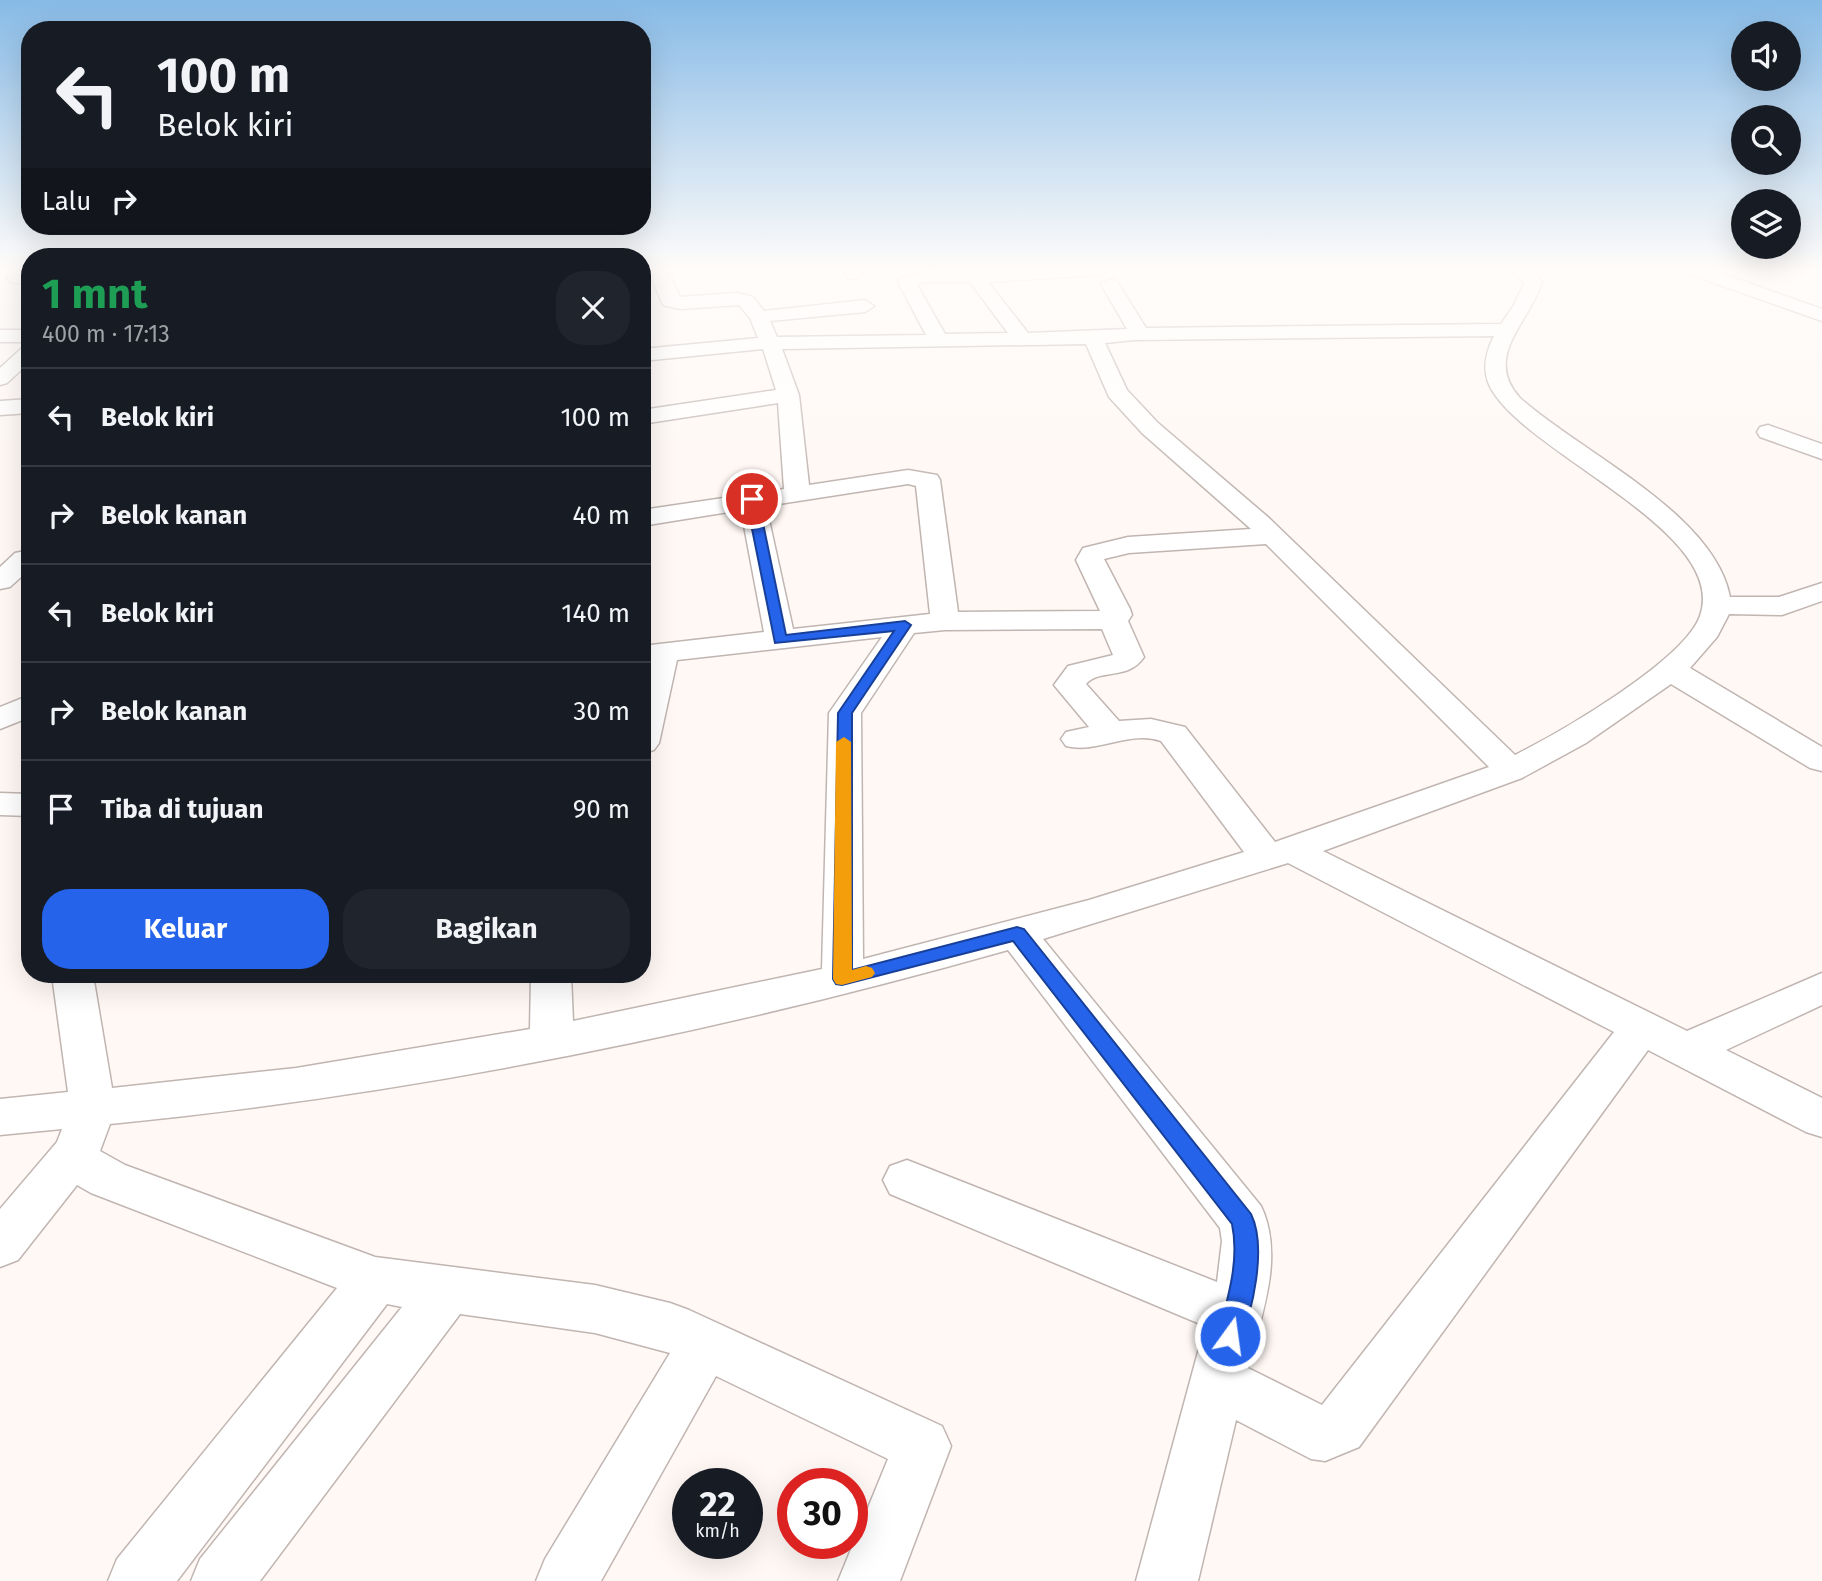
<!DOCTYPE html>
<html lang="id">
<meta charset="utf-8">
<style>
body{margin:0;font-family:"Fira Sans",sans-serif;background:#20242c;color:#f1f3f6;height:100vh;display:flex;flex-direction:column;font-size:26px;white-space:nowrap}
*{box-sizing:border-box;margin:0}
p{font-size:23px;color:#9ea1a6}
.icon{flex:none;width:38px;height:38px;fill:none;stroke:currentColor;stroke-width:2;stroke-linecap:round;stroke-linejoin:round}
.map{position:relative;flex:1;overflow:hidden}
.panel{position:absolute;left:21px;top:248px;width:630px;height:735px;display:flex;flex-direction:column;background:#171b24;border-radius:28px;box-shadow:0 7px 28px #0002}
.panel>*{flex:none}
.banner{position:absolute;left:21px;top:21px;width:630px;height:214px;border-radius:28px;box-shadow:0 7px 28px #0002;background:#171b24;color:#f1f3f6;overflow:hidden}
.controls{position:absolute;left:1731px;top:21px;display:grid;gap:14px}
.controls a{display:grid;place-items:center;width:70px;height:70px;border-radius:50%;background:#171b24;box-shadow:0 7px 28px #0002;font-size:35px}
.speed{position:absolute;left:672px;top:1468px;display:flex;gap:14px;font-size:35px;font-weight:700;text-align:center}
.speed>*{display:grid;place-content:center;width:91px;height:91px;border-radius:50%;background:#171b24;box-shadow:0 7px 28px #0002;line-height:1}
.speed small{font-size:18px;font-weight:400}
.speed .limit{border:10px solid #d22;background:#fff;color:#111}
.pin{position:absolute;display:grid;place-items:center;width:60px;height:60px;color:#fff;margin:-30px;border:4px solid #fff;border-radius:50%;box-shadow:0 2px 7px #0007}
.me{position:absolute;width:77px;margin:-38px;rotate:14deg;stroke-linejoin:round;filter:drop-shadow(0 0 5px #0008)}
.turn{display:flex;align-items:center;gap:24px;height:147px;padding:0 21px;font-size:32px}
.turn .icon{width:91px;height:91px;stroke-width:2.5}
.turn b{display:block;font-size:49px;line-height:60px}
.then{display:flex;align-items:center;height:66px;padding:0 21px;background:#0003;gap:14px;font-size:26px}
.round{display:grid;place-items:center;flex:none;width:74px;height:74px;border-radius:28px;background:#20242c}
.headline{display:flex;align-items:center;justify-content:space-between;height:119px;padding:0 21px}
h1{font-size:42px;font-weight:700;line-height:52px;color:#1e9e55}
.button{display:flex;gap:14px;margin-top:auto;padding:14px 21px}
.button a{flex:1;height:80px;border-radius:28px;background:#2563eb;color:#fff;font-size:28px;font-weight:700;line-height:80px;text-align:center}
.button a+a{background:#20242c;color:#f1f3f6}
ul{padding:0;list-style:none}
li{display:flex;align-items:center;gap:21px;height:98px;padding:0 21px;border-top:2px solid #363941}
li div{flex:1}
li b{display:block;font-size:26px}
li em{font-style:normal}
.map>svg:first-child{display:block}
</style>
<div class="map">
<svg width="1822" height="1581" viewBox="0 0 1822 1581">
<rect width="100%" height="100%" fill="#fff8f5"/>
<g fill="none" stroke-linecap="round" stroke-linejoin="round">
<!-- minor casing -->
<g stroke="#c0b5b1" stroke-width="3">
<g id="minor">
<path d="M 14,267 L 26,267 L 30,285 L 10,282 L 7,278 Z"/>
<path d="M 647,267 L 665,267 L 680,297 L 737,293 L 753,297 L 764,311 L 865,300 L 874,306 L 865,312 L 770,321 L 777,337 L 926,335 L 898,282 L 901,278 L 923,272 L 1107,267 L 1109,270 L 1100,275 L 988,282 L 1028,333 L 1127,329 L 1101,284 L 1110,279 L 1116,280 L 1146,328 L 1501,324 L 1514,305 L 1524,283 L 1510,267 L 1529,267 L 1542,282 C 1530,322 1482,356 1520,398 C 1580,452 1714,513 1730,597 L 1779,597 L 1822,583 L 1822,601 L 1782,615 L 1729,614 L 1717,637 L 1690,668 L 1822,747 L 1822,771 L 1810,768 L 1671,684 L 1586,743 L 1522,778 L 1323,851 L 1687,1031 L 1822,973 L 1822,1005 L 1726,1050 L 1822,1098 L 1822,1137 L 1806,1132 L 1648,1050 L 1359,1447 L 1325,1461 L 1311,1459 L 1236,1420 L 1198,1581 L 1136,1581 L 1205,1326 L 890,1194 L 883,1180 L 890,1166 L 907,1160 L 1217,1282 L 1222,1241 L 1220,1228 L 1008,950 C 715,1033 413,1094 110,1124 L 100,1151 L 125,1165 L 375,1257 L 595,1285 L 670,1303 L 689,1310 L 942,1426 L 951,1446 L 900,1581 L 838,1581 L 888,1459 L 716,1376 L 601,1581 L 536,1581 L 545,1559 L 670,1353 L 595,1333 L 460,1314 L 260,1581 L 191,1581 L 200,1559 L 402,1307 L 387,1304 L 177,1581 L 108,1581 L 117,1559 L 337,1288 L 91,1193 L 77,1185 L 18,1260 L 0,1267 L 0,1209 L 57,1142 L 62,1129 L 0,1135 L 0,1099 L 68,1092 L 52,975 L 93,975 L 112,1088 L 296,1068 L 530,1029 L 531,975 L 571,975 L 573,1021 L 822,969 L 829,713 L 882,637 L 677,660 L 659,743 L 654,750 L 642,753 L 642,677 L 646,664 L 642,664 L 642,646 L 764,632 L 741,510 L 642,526 L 642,510 L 784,489 L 778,403 L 642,424 L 642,410 L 776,390 L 763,349 L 642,361 L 642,349 L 758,338 L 750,318 L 739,305 L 680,309 L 663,305 ZM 924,282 L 970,282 L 1008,333 L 945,334 L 917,285 ZM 1494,336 C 1487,350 1482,366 1488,382 C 1513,449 1731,529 1700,616 C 1684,661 1559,733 1515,755 L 1269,518 L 1158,423 L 1127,390 L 1105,343 L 1134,340 ZM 1086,344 L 1109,397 L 1142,433 L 1251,529 L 1128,537 L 1083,548 L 1076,560 L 1100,611 L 958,612 L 940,480 L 937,475 L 908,470 L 809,485 L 799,395 L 782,349 ZM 908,484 L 916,486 L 930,614 L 793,629 L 766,506 ZM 1266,544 L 1489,767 L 1275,842 L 1185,727 L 1151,719 L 1119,721 L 1086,684 C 1100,668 1128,681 1144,657 L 1128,621 L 1132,615 L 1130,609 L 1104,559 L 1129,553 ZM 1102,629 L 1113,655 L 1068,666 L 1054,685 L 1089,727 L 1066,732 L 1061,739 L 1066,746 C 1098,754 1129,730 1161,741 L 1244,852 L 1089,900 L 863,959 L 861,713 L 914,633 L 945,630 ZM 1288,863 L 1614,1032 L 1322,1405 L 1248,1368 C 1261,1316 1285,1257 1261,1206 L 1043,939 Z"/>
<path d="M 840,267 L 858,267 L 863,274 L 854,279 L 848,278 Z"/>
<path d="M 1677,267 L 1703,267 L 1822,309 L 1822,321 L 1680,271 Z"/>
<rect x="0" y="330" width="30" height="12"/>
<path d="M 30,345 L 30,362 L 7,383 L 0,385 L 0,368 L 23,347 Z"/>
<path d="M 30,399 L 30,413 L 0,415 L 0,401 Z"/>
<path d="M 1768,425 L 1822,444 L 1822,459 L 1760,437 L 1757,432 L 1760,427 Z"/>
<path d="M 25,551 L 30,552 L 30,569 L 10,587 L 0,589 L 0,567 L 15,553 Z"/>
<path d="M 30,695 L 30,717 L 0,729 L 0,707 Z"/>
<path d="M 0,793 L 30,794 L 30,816 L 0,815 Z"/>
</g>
</g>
<!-- minor -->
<use href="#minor" fill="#fff" fill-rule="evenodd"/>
</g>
<!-- sky -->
<linearGradient id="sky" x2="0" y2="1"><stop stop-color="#87bae6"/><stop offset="0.55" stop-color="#fffcfa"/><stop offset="1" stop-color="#fffcfa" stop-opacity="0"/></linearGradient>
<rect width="1822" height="489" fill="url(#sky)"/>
<!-- route -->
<path fill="#2563eb" stroke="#184099" stroke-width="2" d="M 752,496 L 758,499 L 786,635 L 905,621 L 911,625 L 852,713 L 852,970 L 1017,927 L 1024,929 L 1251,1214 C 1267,1247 1253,1312 1238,1344 L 1230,1347 L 1221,1344 L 1218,1336 C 1227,1300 1240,1262 1232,1224 L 1013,941 L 842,985 L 836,984 L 833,979 L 838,713 L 894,631 L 775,643 L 746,499 Z"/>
<!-- slow -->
<path fill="#f59e0b" d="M 844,737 L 851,742 L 852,970 L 866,966 L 872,968 L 875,973 L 872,977 L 842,985 L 836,984 L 833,979 L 836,742 Z"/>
</svg>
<div class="controls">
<a><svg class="icon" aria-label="sound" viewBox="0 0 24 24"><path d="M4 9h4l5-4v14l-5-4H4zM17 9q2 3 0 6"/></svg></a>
<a><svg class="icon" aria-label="search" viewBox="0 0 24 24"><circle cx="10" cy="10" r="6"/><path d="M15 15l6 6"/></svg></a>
<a><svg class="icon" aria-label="layers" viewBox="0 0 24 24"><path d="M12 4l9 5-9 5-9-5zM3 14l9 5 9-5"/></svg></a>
</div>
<div class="speed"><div>22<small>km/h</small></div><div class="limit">30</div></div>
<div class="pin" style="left:752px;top:499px;background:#d93025"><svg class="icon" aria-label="arrive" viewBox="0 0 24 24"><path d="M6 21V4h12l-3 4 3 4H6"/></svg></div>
<svg class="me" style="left:1230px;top:1336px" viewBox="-20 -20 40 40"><circle r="17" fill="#2563eb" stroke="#fff" stroke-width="3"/><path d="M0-11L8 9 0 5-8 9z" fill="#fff"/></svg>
<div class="banner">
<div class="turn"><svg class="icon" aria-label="left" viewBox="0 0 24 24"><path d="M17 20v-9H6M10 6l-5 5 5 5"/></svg><div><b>100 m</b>Belok kiri</div></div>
<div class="then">Lalu<svg class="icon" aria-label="right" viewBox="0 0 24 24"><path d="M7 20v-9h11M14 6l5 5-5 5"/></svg></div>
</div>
<section class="panel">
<div class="headline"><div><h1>1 mnt</h1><p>400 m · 17:13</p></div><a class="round"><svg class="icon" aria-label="close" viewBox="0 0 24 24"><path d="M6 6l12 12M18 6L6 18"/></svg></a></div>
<ul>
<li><svg class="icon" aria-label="left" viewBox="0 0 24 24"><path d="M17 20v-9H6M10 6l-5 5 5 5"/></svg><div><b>Belok kiri</b></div><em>100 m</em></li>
<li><svg class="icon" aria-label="right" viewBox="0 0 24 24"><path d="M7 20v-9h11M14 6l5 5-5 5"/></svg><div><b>Belok kanan</b></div><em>40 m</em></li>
<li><svg class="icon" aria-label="left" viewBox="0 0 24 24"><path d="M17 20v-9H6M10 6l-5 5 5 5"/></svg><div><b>Belok kiri</b></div><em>140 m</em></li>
<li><svg class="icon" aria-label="right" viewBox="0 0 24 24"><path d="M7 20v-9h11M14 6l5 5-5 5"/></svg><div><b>Belok kanan</b></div><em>30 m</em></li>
<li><svg class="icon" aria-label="arrive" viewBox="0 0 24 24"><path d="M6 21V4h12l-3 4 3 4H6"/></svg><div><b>Tiba di tujuan</b></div><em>90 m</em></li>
</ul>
<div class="button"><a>Keluar</a><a>Bagikan</a></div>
</section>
</div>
